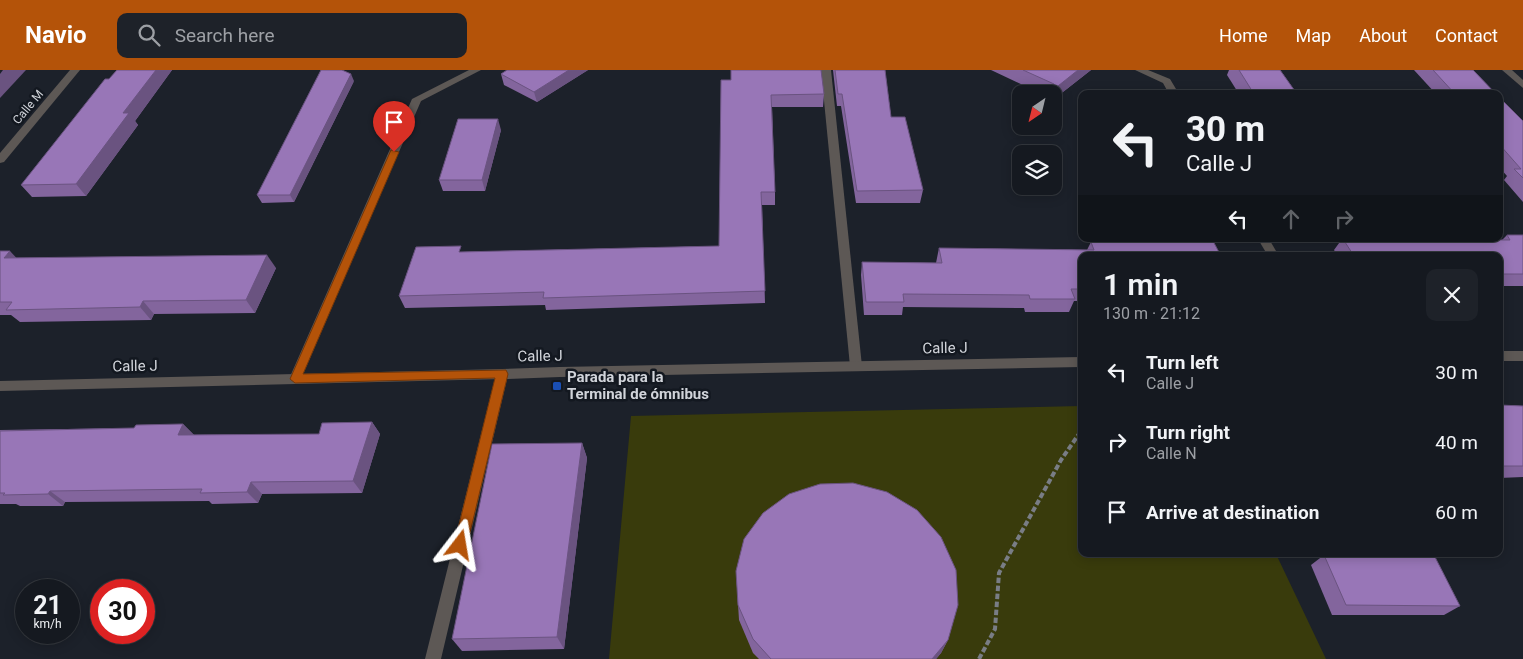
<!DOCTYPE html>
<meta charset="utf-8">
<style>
body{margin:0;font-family:Roboto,sans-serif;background:#1e2229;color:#f1f3f6;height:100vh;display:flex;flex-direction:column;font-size:19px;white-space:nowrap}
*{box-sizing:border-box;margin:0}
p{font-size:16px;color:#9da0a5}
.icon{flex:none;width:28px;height:28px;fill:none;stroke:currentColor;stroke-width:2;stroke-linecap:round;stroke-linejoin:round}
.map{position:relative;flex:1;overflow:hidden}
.drawer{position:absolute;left:1078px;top:182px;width:425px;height:305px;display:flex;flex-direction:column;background:#151920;border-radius:10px;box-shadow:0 2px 12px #0003,0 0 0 1px #34383e}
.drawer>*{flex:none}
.hud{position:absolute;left:1078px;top:20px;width:425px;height:152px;border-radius:10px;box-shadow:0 2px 12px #0003,0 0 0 1px #34383e;background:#151920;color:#f1f3f6;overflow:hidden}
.needle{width:32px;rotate:215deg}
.controls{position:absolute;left:1012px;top:15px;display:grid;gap:10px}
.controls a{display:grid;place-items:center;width:50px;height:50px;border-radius:10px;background:#151920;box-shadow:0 2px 12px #0003,0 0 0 1px #34383e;font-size:25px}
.speed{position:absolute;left:15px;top:509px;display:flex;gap:10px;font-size:25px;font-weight:700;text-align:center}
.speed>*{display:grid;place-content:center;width:65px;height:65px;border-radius:50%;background:#151920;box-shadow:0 2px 12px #0003,0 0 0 1px #34383e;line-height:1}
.speed small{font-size:12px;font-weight:400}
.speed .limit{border:8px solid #d22;background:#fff;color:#111}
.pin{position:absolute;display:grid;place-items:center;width:42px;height:42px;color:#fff;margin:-51px -21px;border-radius:50% 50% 50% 0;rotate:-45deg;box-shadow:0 0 5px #0007}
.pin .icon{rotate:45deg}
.me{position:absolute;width:55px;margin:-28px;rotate:14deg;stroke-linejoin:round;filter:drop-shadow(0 0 4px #0008)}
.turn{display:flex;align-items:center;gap:18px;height:105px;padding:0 25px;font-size:22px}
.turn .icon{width:65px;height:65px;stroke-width:2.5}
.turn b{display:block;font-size:35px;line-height:42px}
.lanes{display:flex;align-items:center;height:48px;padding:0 25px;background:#0003;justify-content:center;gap:25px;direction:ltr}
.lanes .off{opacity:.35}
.round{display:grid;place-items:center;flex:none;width:52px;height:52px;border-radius:10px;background:#1e2229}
.summary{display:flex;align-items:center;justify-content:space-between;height:85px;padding:0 25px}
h1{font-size:30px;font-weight:600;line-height:38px}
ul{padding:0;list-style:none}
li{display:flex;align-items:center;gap:15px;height:70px;padding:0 25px}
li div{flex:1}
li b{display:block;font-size:19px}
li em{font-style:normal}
header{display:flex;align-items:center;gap:30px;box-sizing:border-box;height:70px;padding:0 25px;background:#b45309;color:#fff}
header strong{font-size:24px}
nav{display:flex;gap:28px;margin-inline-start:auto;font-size:18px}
.search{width:350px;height:45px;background:#1e2229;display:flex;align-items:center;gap:12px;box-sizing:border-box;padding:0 18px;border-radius:10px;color:#9da0a5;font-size:19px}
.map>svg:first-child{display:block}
</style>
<header>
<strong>Navio</strong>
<div class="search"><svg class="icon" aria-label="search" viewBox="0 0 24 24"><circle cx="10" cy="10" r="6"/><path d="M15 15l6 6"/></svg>Search here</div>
<nav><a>Home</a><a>Map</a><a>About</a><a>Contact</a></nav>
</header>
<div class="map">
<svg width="1523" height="589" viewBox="0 0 1523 589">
<rect width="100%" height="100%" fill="#1c212a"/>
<!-- green -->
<path fill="#393b0c" d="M 1081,336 L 1081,484 L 1276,484 L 1326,589 L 609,589 L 631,346 Z"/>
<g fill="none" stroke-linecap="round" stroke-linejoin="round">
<!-- path -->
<path stroke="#797d85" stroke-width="4" stroke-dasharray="5.5 2.5" stroke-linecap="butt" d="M 979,589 L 995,559 L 999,503 L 1061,390 L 1081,361"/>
<!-- minor -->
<g fill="#5d5855" fill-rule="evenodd">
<path d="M 70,0 L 80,0 L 4,92 L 0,93 L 0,83 Z"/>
<path d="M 469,0 L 481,0 L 421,31 L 301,309 L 299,313 L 291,313 L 289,309 L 412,29 Z"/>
<path d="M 821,0 L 831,0 L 862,296 L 860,299 L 852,299 L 850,296 Z"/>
<path d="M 1135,0 L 1148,0 L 1170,9 L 1179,24 L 1169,24 L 1163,13 Z"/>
<path d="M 1502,0 L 1512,0 L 1523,10 L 1523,18 Z"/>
<path d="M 1258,169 L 1269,169 L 1279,186 L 1268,186 Z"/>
<path d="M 560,297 L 564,298 L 566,302 L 564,306 L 560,307 L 507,309 L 441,589 L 425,589 L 496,304 L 498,300 L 502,299 Z"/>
</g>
<!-- tertiary -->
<g fill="#5d5855" fill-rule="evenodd">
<rect x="1499" y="281" width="24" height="10"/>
<path d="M 1081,287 L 1081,297 L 560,307 L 556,306 L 554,302 L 556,298 L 560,297 Z"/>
<path d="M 502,299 L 506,300 L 508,304 L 506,308 L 502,309 L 0,321 L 0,311 Z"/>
</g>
</g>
<!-- wall -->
<g fill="#83659d">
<path d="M 117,0 L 172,0 L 135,51 L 138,55 L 86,126 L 32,127 L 21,115 Z"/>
<path d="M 588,0 L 537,32 L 504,15 L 501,4 Z"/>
<path d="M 833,0 L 885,0 L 891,47 L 923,120 L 920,133 L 856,133 L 841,36 L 837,36 Z"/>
<path d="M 991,0 L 1091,0 L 1054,29 L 1054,24 L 1042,24 Z"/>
<path d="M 1229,0 L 1280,0 L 1297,24 L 1239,24 L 1227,5 Z"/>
<path d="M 1414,0 L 1473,0 L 1496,24 L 1436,24 Z"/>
<path d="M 731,10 L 824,24 L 823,37 L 772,37 L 775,122 L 775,135 L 762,135 L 765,233 L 546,240 L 545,235 L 405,238 L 399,226 L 463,182 L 719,176 Z"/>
<path d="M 354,11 L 294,132 L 262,133 L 257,125 Z"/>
<path d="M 1499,27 L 1523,51 L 1523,132 L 1504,110 L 1507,106 L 1499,97 Z"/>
<path d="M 501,60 L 485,121 L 443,121 L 439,110 Z"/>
<path d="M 1507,165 L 1523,165 L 1523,216 L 1499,216 L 1499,186 L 1338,186 L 1334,180 L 1342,169 L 1502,170 Z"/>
<path d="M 1137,169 L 1212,169 L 1081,186 L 1081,231 L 1074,231 L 1069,242 L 1025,242 L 1024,238 L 903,237 L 902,245 L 864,245 L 861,205 L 862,192 L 936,193 L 939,178 L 1087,180 L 1091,172 L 1139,172 Z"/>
<path d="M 0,181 L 16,188 L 276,198 L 255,243 L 154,244 L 151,250 L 20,252 L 11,245 L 0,245 Z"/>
<path d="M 1499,335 L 1523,336 L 1523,407 L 1499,408 Z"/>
<path d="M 372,352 L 380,364 L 362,423 L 262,424 L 258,433 L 212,434 L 209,431 L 65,432 L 63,436 L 20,436 L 16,434 L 0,434 L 0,360 L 134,358 L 183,354 L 194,365 L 319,364 Z"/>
<path d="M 582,373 L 587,388 L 564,579 L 462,581 L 452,569 Z"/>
<path d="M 1324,485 L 1460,536 L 1444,545 L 1332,545 L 1311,495 Z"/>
<path d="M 736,501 L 948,570 L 941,583 L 936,589 L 759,589 L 753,583 L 739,550 Z"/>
</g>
<!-- shaded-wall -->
<g fill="#6a5380">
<path d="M 3,0 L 26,0 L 0,28 L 0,4 Z"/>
<path d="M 156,0 L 172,0 L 135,51 L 138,55 L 86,126 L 76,114 L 123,43 Z"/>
<path d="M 569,0 L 588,0 L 537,32 L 534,22 Z"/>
<path d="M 1078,0 L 1091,0 L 1054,29 L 1054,24 L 1052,24 L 1053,20 Z"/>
<path d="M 351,4 L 354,11 L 294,132 L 290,125 Z"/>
<path d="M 498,49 L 501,60 L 485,121 L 482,110 Z"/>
<path d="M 10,181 L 22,194 L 4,188 Z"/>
<path d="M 267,185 L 276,198 L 255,243 L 246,230 Z"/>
<path d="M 143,231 L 154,244 L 151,250 L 140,237 Z"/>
<path d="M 372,352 L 380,364 L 362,423 L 353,411 Z"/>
<path d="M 183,354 L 195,366 L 178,365 Z"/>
<path d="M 582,373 L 587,388 L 564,579 L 557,567 Z"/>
<path d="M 251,412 L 262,424 L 258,433 L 247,422 Z"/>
<path d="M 50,421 L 65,432 L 63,436 L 48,424 Z"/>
<path d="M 948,570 L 941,583 L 936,589 L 932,589 Z"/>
</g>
<!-- building -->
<g fill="#9876b7" stroke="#6a5380">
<path d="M 117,0 L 156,0 L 123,43 L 129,43 L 76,114 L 21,115 L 105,9 L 109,9 Z"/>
<path d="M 321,0 L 342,0 L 351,4 L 290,125 L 257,125 Z"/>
<path d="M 507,0 L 569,0 L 534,22 L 501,4 Z"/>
<path d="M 731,0 L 821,0 L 824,24 L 771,25 L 775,122 L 761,122 L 765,221 L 543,228 L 544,222 L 399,226 L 416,177 L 461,176 L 459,182 L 719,176 L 721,10 L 731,10 Z"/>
<path d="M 835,0 L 885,0 L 891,47 L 905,47 L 923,120 L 857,121 L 842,24 L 838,24 Z"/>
<path d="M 1023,0 L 1078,0 L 1053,20 L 1054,14 Z"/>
<path d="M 1239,0 L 1280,0 L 1297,24 L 1254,24 Z"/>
<path d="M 1433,0 L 1473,0 L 1496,24 L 1455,24 Z"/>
<path d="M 1499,27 L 1523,51 L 1523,108 L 1514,99 L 1521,99 L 1499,74 Z"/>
<path d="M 458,49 L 498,49 L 482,110 L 439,110 Z"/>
<path d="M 1507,165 L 1523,165 L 1523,204 L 1499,204 L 1499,186 L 1354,186 L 1343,169 L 1510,170 Z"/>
<path d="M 1149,169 L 1212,169 L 1221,186 L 1081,186 L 1081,219 L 1071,219 L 1075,229 L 1030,229 L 1029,225 L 903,224 L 904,232 L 866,232 L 862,192 L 942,193 L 939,178 L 1094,180 L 1091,172 L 1151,172 Z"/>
<path d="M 0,181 L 10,181 L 4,188 L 267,185 L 246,230 L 143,231 L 140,237 L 6,240 L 12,232 L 0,232 Z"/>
<path d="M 1499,335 L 1523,336 L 1523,396 L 1499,396 Z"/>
<path d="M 372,352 L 353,411 L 251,412 L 247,422 L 200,423 L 202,419 L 50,421 L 48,424 L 3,425 L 5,423 L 0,423 L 0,361 L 134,358 L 136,355 L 183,354 L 178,365 L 319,364 L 322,353 Z"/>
<path d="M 582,373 L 557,567 L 452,569 L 492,374 Z"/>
<path d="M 853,413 L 887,422 L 917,440 L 941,467 L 956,500 L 958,535 L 948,570 L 932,589 L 771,589 L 753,569 L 738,535 L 736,501 L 744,469 L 763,443 L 789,424 L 820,414 Z"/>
<path d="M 1324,485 L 1434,485 L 1460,536 L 1346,535 Z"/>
</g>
<!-- route -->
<path fill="#b45309" stroke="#753606" d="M 391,80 L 399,82 L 303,304 L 506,300 L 508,304 L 467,475 L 465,479 L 460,481 L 456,479 L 454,475 L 495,308 L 295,313 L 290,309 Z"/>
<!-- markers -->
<rect fill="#1a4fb4" stroke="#131820" stroke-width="2" x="552" y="311" width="10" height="10" rx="2.5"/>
<g text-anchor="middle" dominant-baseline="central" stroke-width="5" stroke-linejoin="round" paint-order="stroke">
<!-- far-street labels -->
<g font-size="12" fill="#d1d4da" stroke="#131820">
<text transform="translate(28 37) rotate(-50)">Calle M</text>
</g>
<!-- street labels -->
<g font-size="15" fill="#d1d4da" stroke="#131820">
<text transform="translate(945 278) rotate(-1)">Calle J</text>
<text transform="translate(540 286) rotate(-1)">Calle J</text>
<text transform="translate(135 296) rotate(-1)">Calle J</text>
</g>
<!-- poi labels -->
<g font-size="15" font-weight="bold" fill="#d1d4da" stroke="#131820" text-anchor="start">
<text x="567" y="307">Parada para la<tspan x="567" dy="17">Terminal de ómnibus</tspan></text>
</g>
</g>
</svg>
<div class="controls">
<a><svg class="needle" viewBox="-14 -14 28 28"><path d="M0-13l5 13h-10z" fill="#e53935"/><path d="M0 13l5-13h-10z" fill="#9da0a5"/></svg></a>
<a><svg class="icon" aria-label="layers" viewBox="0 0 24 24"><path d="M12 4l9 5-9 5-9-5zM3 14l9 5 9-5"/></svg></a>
</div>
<div class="speed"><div>21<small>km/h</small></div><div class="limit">30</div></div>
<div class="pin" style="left:394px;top:82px;background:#d93025"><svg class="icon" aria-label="arrive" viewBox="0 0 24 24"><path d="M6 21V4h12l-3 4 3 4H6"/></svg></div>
<svg class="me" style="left:460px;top:475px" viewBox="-20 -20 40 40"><path d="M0-17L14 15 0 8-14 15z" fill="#b45309" stroke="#fff" stroke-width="4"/></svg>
<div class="hud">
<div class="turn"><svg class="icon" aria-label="left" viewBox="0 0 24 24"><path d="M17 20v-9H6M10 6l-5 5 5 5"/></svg><div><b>30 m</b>Calle J</div></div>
<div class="lanes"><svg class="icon" aria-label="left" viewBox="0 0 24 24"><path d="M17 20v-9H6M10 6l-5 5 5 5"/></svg><svg class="icon off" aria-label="ahead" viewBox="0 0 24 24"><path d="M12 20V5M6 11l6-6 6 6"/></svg><svg class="icon off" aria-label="right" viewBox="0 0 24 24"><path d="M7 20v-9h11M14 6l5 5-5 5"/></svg></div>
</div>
<section class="drawer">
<div class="summary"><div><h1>1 min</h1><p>130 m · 21:12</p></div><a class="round"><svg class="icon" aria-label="close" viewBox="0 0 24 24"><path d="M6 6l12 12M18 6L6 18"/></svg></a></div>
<ul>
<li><svg class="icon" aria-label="left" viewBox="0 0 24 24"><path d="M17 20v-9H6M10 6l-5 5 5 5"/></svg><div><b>Turn left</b><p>Calle J</p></div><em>30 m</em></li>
<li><svg class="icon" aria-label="right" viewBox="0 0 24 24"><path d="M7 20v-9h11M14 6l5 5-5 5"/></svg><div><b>Turn right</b><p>Calle N</p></div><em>40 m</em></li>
<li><svg class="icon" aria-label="arrive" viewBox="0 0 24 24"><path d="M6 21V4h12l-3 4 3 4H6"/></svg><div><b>Arrive at destination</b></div><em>60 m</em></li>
</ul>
</section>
</div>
